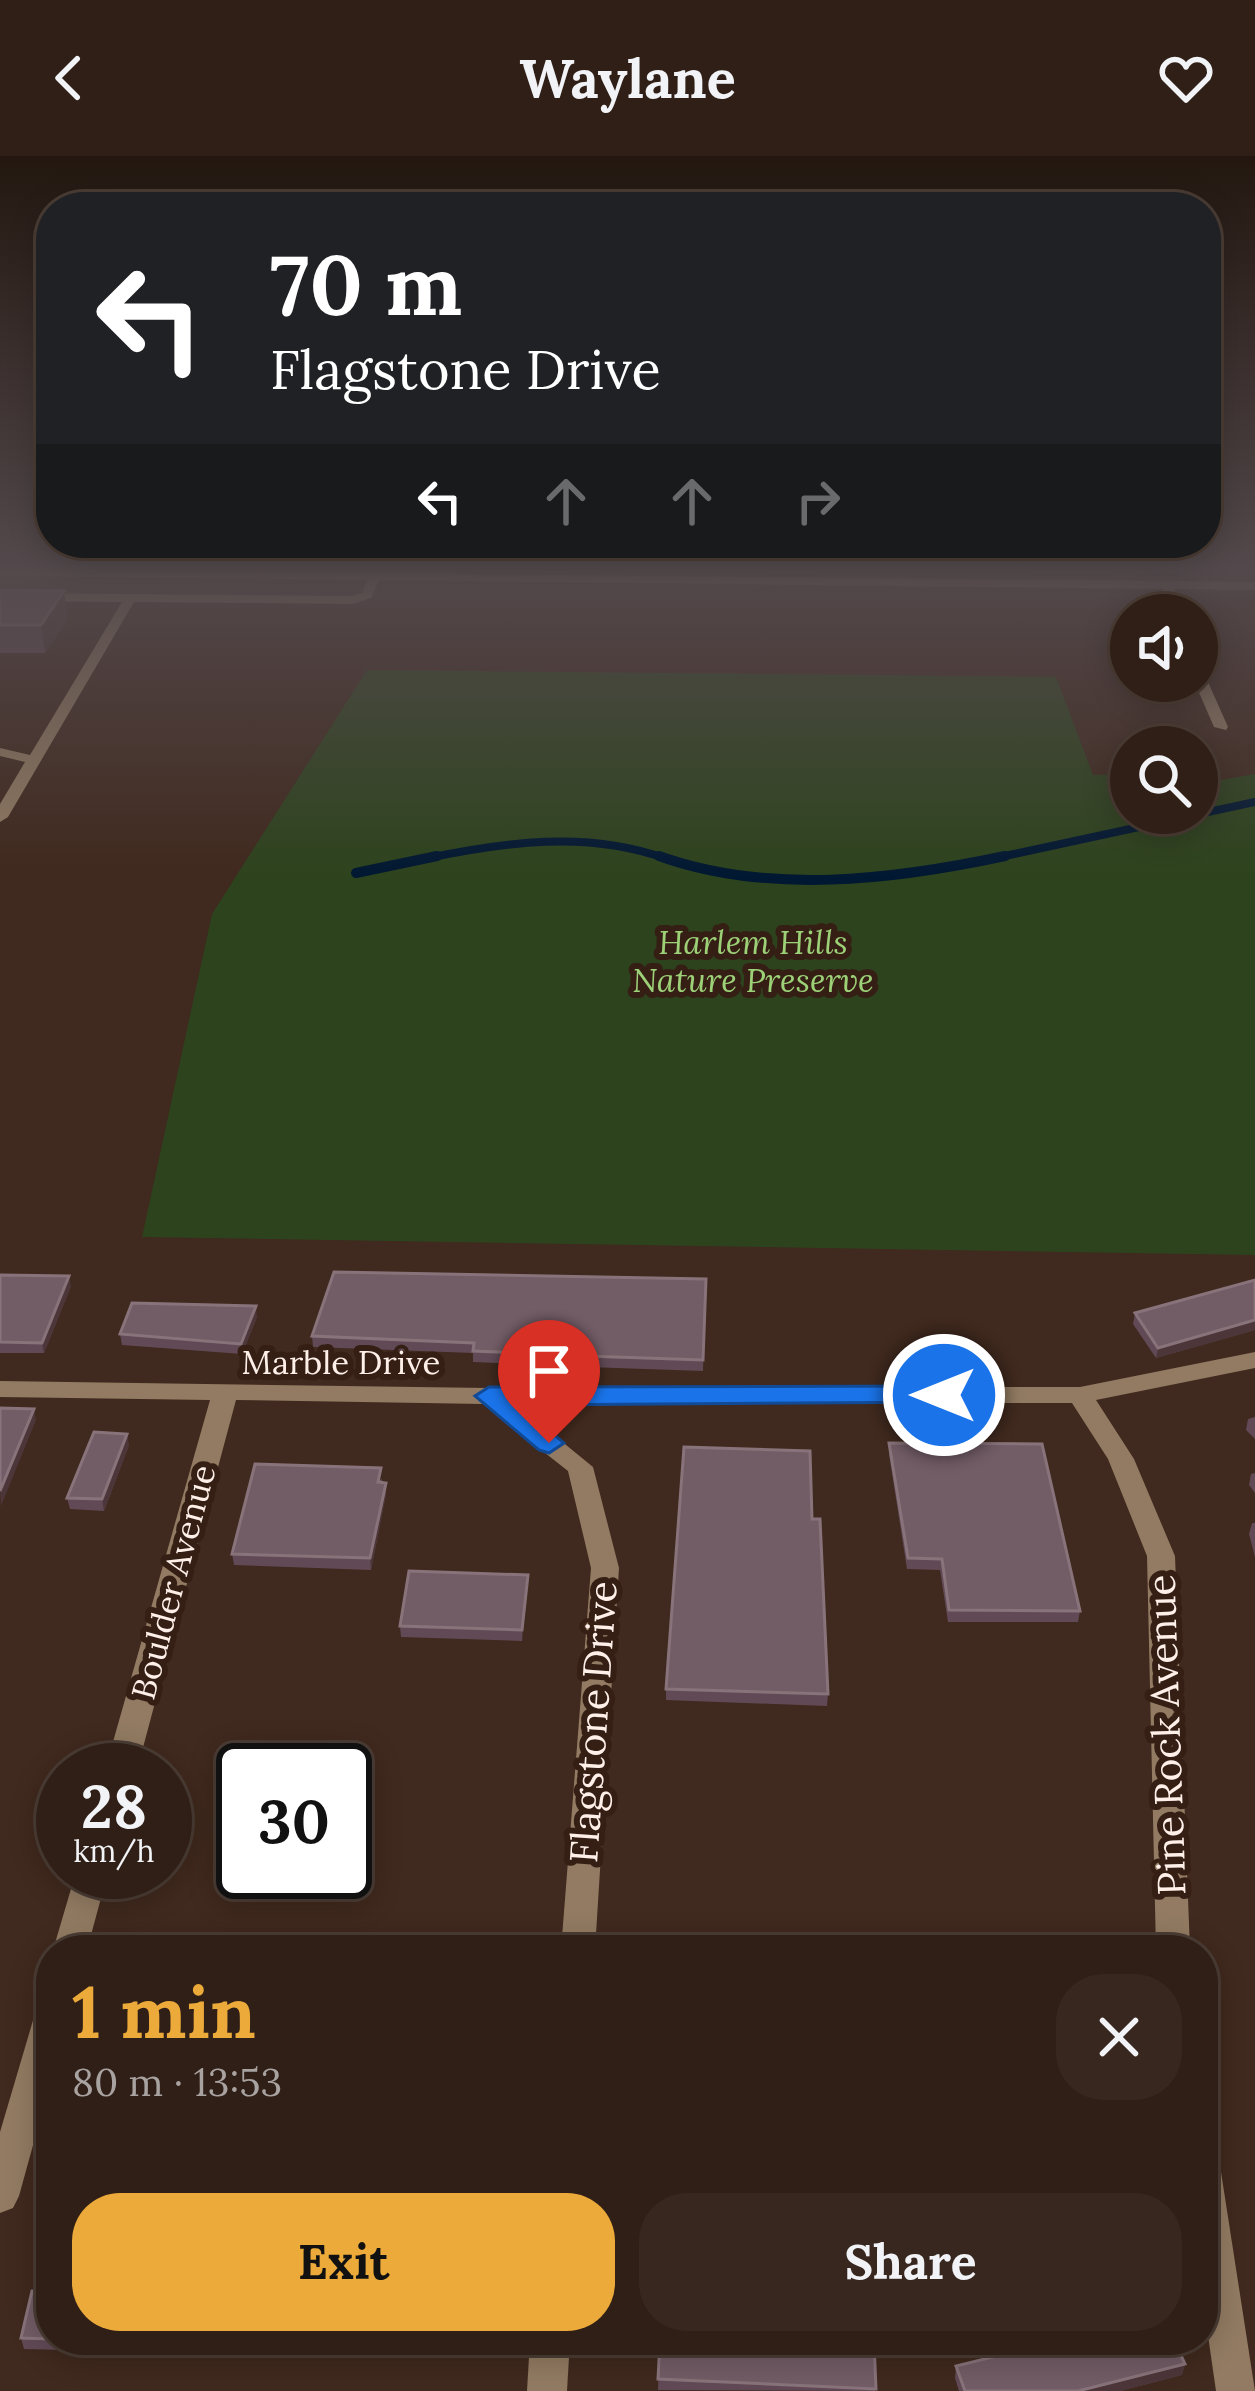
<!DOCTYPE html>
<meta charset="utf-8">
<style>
body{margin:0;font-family:Lora,serif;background:#38271f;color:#f1f3f6;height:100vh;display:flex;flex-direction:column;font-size:45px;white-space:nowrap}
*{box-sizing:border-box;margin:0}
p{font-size:39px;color:#a8a2a1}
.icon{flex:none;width:66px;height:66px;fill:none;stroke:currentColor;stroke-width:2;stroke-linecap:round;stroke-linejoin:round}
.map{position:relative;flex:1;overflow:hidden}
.sheet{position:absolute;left:36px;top:1779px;width:1182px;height:420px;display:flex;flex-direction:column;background:#301f16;border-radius:48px;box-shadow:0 6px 30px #0003,0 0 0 3px #4b3d35}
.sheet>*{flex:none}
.guide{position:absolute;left:36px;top:36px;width:1185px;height:366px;border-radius:48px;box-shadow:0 6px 30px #0003,0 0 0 3px #4b3d35;background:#202124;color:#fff;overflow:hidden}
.controls{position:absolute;left:1110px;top:438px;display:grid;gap:24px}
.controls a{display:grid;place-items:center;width:108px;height:108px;border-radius:50%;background:#301f16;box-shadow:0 6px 30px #0003,0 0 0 3px #4b3d35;font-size:60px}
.speed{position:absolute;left:36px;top:1587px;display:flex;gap:24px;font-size:60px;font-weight:700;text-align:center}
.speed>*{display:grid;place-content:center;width:156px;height:156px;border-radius:50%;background:#301f16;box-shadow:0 6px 30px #0003,0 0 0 3px #4b3d35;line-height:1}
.speed small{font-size:30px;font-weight:400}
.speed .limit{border:6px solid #111;border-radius:18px;background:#fff;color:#111}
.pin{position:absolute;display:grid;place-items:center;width:102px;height:102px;color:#fff;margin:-123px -51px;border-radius:50% 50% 50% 0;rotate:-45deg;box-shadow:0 0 12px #0007}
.pin .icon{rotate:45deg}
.me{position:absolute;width:132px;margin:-66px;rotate:270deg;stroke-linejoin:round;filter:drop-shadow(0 0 9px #0008)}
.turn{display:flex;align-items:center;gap:42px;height:252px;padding:0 36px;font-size:54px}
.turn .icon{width:156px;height:156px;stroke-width:2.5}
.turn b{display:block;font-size:84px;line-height:102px}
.lanes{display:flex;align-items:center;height:114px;padding:0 36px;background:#0003;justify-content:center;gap:60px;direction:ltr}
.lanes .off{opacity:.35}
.round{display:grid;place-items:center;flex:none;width:126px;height:126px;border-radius:48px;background:#38271f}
.summary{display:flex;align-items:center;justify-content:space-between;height:204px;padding:0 36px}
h1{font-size:72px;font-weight:800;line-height:90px;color:#ebaa39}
.action{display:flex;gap:24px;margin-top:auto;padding:24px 36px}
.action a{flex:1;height:138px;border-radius:48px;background:#ebaa39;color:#111;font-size:48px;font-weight:800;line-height:138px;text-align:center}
.action a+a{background:#38271f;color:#f1f3f6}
header{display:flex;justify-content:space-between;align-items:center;height:156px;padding:0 36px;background:#301f16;font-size:54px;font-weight:800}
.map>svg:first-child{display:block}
</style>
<header><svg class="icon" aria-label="back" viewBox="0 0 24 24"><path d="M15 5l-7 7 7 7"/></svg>Waylane<svg class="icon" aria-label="heart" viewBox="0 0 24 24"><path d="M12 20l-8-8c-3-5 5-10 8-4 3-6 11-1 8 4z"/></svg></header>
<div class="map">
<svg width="1255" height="2235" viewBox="0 0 1255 2235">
<rect width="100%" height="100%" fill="#40291e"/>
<!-- green -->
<g fill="#2d431d">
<path d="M 767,409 L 1123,409 L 1119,420 L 1031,418 L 1031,423 L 767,419 Z"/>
<path d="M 367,514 L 1056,521 L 1093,619 L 1131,618 L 1131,657 L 1197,657 L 1197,628 L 1255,618 L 1255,1099 L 142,1081 L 212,758 Z"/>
</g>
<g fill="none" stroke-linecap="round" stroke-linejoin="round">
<!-- stream-far1 -->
<g stroke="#011832" stroke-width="8">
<path d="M 423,703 C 505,686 587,674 667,703"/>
<path d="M 991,703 L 1255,646"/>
</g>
<!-- stream -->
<g stroke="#011832" stroke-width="10">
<path d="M 659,700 C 768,739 893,724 1005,700"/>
<path d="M 356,717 L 437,700"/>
</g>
<!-- service -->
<g fill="#927b62" fill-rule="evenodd">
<path d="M 0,412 L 375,416 L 381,420 L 371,442 L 353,448 L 134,446 L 8,661 L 0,666 L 0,648 L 25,606 L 0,600 L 0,592 L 30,599 L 122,446 L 0,445 L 0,437 L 352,440 L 362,437 L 367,424 L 0,420 Z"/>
<path d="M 1167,425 L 1173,429 L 1182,459 L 1170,459 L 1161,429 Z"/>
<path d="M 1197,513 L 1204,517 L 1228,571 L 1226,574 L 1214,571 L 1194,525 L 1197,525 Z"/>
</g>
<!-- minor -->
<g fill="#927b62" fill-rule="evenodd">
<path d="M 370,417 L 1255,426 L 1255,434 L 375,424 L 370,423 Z"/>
<path d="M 1255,1196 L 1255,1212 L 1096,1244 L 1134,1303 L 1175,1400 L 1190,1794 L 1156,1794 L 1147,1400 L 1108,1303 L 1072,1247 L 516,1248 L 593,1311 L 619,1412 L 595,1794 L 561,1794 L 591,1412 L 568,1315 L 483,1248 L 236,1244 L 137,1614 L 105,1614 L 210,1244 L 0,1241 L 0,1225 L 489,1232 L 1080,1231 Z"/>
<path d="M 76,1716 L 108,1716 L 87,1794 L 53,1794 Z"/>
<path d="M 51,1846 L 51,1924 L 19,2040 L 13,2052 L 0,2057 L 0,1976 L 34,1861 L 39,1851 Z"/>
<path d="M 1203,1999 L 1216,2004 L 1221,2016 L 1255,2235 L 1216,2235 L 1203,2145 Z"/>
<path d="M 530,2184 L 570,2184 L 567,2235 L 527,2235 Z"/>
</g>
</g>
<!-- wall -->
<g fill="#614a56">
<path d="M 0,434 L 68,463 L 45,497 L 0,497 Z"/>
<path d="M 0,1119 L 71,1130 L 44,1197 L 0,1197 Z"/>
<path d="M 706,1123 L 703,1215 L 587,1211 L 587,1204 L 525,1200 L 524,1208 L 473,1206 L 473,1197 L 313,1191 L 312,1180 Z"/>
<path d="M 1255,1124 L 1255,1174 L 1156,1202 L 1133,1168 L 1135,1157 Z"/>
<path d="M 257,1161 L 242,1198 L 122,1189 L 120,1178 Z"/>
<path d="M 1255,1261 L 1255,1283 L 1246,1274 L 1248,1263 Z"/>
<path d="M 889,1287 L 1080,1455 L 1078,1466 L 948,1466 L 940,1414 L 907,1413 L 889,1298 Z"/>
<path d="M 129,1289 L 104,1355 L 70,1353 L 67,1342 Z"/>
<path d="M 1255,1317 L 1255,1337 L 1249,1329 L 1251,1318 Z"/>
<path d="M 382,1323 L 382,1326 L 386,1338 L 371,1414 L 234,1409 L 232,1398 Z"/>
<path d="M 812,1363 L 828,1538 L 827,1550 L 666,1544 L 666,1533 Z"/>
<path d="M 1252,1367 L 1255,1367 L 1255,1401 L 1249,1378 Z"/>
<path d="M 528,1419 L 522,1485 L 401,1481 L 400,1470 Z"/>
<path d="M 51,2136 L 51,2184 L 195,2184 L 193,2197 L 24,2193 L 21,2182 Z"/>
<path d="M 660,2184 L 874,2186 L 875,2235 L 658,2234 Z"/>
<path d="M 1185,2208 L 1182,2219 L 1120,2235 L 959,2235 L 955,2222 L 956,2210 Z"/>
</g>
<!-- shaded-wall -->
<g fill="#4d3639">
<path d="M 64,435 L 68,463 L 45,497 L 41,469 Z"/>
<path d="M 69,1120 L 71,1130 L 44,1197 L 42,1187 Z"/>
<path d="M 256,1150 L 257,1161 L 242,1198 L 241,1188 Z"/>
<path d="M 1255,1164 L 1255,1174 L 1156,1202 L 1158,1192 Z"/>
<path d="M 34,1253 L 36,1264 L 1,1350 L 0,1335 Z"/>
<path d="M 127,1278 L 129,1289 L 104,1355 L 102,1343 Z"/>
<path d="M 386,1327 L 386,1338 L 371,1414 L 370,1402 Z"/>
<path d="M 528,1419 L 528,1430 L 522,1485 L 522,1474 Z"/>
<path d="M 1185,2208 L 1182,2219 L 1120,2235 L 1078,2235 Z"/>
</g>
<!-- building -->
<g fill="#725c66" stroke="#88737a" stroke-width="3">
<path d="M 0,434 L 64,435 L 41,469 L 0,469 Z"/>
<path d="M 334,1116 L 706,1123 L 703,1204 L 587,1200 L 588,1193 L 524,1190 L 523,1197 L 473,1195 L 474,1187 L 312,1180 Z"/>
<path d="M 0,1119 L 69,1120 L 42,1187 L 0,1186 Z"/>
<path d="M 1255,1124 L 1255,1164 L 1158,1192 L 1135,1157 Z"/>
<path d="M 132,1147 L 256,1150 L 241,1188 L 120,1178 Z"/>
<path d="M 0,1252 L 34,1253 L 0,1335 Z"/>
<path d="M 94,1276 L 127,1278 L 102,1343 L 67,1342 Z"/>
<path d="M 889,1287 L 1042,1288 L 1080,1455 L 949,1454 L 942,1403 L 908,1402 Z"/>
<path d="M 684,1291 L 810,1295 L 812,1363 L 820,1363 L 828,1538 L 666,1533 Z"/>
<path d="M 255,1308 L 381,1312 L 378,1326 L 386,1327 L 370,1402 L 232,1398 Z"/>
<path d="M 409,1415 L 528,1419 L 522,1474 L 400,1470 Z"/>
<path d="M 1131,1787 L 1134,1794 L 1091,1794 Z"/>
<path d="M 32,2135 L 51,2136 L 51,2183 L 21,2182 Z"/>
<path d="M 105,2184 L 191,2184 L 191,2186 Z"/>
<path d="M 660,2184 L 874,2186 L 876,2233 L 658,2223 Z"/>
<path d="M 1062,2184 L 1174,2184 L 1185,2208 L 1078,2235 L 965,2235 L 956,2210 Z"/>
</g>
<!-- sky -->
<linearGradient id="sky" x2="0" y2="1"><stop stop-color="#231710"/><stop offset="0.57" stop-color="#53494c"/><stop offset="1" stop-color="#53494c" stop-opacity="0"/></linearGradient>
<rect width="1255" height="722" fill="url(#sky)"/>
<!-- route -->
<path fill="#1a73e8" stroke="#114b97" stroke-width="3" d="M 944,1230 L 959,1239 L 954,1246 L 520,1249 L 564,1287 L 549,1297 L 539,1294 L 475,1240 L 489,1231 Z"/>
<g text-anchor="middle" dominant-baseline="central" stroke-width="12" stroke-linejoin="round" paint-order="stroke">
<!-- park labels -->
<g font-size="33" font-style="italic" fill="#9cd177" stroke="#351f15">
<text x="753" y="786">Harlem Hills<tspan x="753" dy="38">Nature Preserve</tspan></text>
</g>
<!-- street labels -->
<g font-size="33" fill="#feefe8" stroke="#351f15">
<text x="341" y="1206">Marble Drive</text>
<text transform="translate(173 1426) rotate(-75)">Boulder Avenue</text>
</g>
<!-- near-street labels -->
<g font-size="39" fill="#feefe8" stroke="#351f15">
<text transform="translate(593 1566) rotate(-86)">Flagstone Drive</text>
<text transform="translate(1166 1579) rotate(-92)">Pine Rock Avenue</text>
</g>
</g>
</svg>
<div class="controls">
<a><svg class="icon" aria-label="sound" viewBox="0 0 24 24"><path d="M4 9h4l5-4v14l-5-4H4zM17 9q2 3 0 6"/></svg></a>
<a><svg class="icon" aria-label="search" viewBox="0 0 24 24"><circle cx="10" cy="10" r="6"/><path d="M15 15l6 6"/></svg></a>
</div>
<div class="speed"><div>28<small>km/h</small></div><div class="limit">30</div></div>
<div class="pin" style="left:549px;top:1287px;background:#d93025"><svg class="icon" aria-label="arrive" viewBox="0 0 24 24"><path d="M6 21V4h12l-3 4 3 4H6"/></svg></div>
<svg class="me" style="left:944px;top:1239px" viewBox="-20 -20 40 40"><circle r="17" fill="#1a73e8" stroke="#fff" stroke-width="3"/><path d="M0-11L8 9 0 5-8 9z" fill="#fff"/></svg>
<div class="guide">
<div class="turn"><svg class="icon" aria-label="left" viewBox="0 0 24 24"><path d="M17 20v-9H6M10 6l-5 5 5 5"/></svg><div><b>70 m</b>Flagstone Drive</div></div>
<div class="lanes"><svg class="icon" aria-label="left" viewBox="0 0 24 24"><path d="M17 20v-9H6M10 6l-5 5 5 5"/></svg><svg class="icon off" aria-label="ahead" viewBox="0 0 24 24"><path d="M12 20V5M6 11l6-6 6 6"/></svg><svg class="icon off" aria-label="ahead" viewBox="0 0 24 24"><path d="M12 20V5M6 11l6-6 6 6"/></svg><svg class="icon off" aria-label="right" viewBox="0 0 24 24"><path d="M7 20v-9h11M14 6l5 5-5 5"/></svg></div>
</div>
<section class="sheet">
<div class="summary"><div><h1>1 min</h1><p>80 m · 13:53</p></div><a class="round"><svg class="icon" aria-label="close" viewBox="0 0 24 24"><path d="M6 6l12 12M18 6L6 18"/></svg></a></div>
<div class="action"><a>Exit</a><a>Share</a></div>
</section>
</div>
